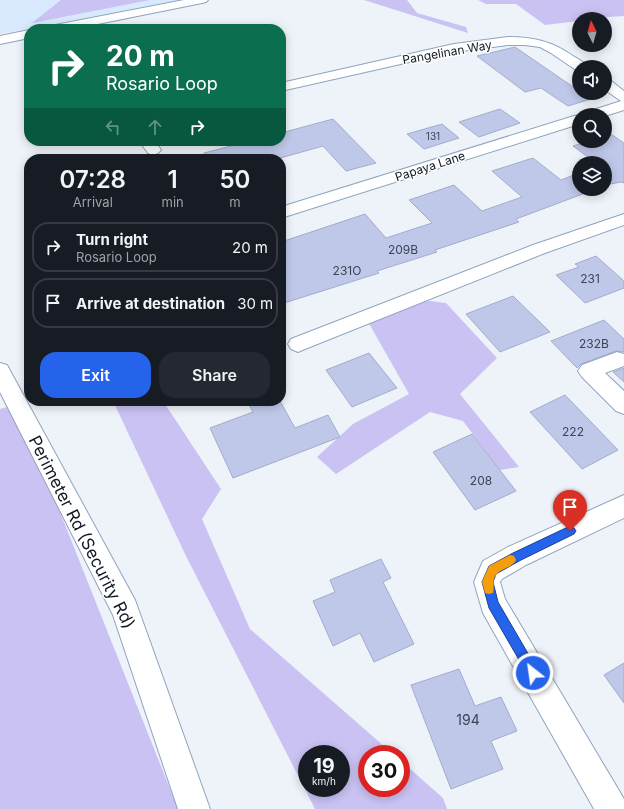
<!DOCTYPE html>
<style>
body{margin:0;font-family:Inter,sans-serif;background:#242831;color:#f1f3f6;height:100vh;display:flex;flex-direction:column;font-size:15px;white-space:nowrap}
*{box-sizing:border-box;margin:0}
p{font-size:13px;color:#9ea1a6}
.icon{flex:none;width:22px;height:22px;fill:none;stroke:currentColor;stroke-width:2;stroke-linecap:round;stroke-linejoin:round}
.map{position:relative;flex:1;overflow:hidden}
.sheet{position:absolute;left:24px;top:154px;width:262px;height:252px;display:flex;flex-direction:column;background:#171b24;border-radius:16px;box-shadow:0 2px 10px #0003}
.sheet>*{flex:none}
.hud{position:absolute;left:24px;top:24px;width:262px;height:122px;border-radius:16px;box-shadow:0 2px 10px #0003;background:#0b6e4f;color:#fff;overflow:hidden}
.needle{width:26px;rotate:355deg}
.fabs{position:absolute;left:572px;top:12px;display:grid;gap:8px}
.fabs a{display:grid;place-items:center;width:40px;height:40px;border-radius:50%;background:#171b24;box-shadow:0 2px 10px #0003;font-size:20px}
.speed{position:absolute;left:298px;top:745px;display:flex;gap:8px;font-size:20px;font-weight:700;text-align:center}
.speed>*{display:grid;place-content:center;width:52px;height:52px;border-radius:50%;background:#171b24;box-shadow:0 2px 10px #0003;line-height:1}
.speed small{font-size:10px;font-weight:400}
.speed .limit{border:6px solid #d22;background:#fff;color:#111}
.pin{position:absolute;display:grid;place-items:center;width:34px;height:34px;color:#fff;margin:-41px -17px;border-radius:50% 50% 50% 0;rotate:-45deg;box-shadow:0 0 4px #0007}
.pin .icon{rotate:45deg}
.me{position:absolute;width:44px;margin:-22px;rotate:330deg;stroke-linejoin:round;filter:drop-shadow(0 0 3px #0008)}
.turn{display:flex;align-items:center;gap:14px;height:84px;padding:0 16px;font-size:18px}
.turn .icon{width:52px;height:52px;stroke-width:2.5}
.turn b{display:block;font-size:28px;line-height:34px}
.lanes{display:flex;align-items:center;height:38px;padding:0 16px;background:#0003;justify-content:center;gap:20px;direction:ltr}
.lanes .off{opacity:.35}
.eta{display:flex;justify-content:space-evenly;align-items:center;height:68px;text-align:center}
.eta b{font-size:24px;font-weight:600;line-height:28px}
.primary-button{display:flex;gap:8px;margin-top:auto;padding:8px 16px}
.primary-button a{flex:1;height:46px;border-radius:16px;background:#2563eb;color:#fff;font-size:16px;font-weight:600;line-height:46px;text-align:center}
.primary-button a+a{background:#242831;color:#f1f3f6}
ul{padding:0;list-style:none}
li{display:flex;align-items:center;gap:12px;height:50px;margin:0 8px 6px;padding:0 8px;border:2px solid #363941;border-radius:16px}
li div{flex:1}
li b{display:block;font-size:15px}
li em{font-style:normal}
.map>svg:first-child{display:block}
</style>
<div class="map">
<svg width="624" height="809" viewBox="0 0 624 809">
<rect width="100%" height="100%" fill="#eef3f9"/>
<!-- built -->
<path fill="#d9eaff" d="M 0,0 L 180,0 L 0,34 Z"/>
<!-- green -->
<g fill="#c9c2f3" fill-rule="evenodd">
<path d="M 61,0 L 150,0 L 32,23 Z"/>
<path d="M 364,0 L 407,0 L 417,13 L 466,27 L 468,33 Z"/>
<path d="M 478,0 L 624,0 L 624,16 L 579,19 L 579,21 L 545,25 L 516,4 L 486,4 Z"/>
<path d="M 415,299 L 446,303 L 497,358 L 460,394 L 519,467 L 500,470 L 463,421 L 430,412 L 336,474 L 317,457 L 353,424 L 409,394 L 367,320 Z"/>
<path d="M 113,401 L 163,401 L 221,489 L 202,519 L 250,629 L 393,754 L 367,754 L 367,788 L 401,788 L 401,761 L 443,798 L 447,809 L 315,809 L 186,556 ZM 307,754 L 341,754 L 341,788 L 307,788 Z"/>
<path d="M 17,404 L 178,809 L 0,809 L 0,409 Z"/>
</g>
<!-- building -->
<g fill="#bfc8e9" stroke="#a3accc">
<path d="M 515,47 L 579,91 L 579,93 L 582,93 L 591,99 L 568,106 L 541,88 L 525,92 L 477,56 Z"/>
<path d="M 500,109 L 520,123 L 479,137 L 459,122 Z"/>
<path d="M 333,119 L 376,163 L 346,171 L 323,146 L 277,159 L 204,159 L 204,153 L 250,141 L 281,141 L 281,133 Z"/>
<path d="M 442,124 L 459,138 L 424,149 L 407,134 Z"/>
<path d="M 605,130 L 624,143 L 624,183 L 621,182 L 605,185 L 605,163 L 596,163 L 573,146 L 590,141 L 605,141 Z"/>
<path d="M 533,158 L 561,180 L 579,173 L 579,189 L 596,189 L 516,219 L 519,222 L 435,250 L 437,252 L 377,271 L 379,273 L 281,304 L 281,242 L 365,214 L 386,238 L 432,223 L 409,200 L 454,185 L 482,211 L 522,197 L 492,171 Z"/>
<path d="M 596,256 L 624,281 L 624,288 L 585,303 L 556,275 L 579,267 L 575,264 Z"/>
<path d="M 513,296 L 550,332 L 500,352 L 466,314 Z"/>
<path d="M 604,320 L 624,339 L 624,352 L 616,351 L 581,364 L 577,368 L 551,341 Z"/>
<path d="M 369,353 L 397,388 L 352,407 L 326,370 Z"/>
<path d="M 624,368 L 624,382 L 613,372 Z"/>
<path d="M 565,395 L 618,450 L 582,469 L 530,412 Z"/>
<path d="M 247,401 L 280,401 L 295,428 L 328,415 L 340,437 L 233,478 L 210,428 L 253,412 Z"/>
<path d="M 472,434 L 516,491 L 475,510 L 433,452 Z"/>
<path d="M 381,559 L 391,578 L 383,582 L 414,644 L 374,662 L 360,633 L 333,646 L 313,601 L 335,592 L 330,580 Z"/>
<path d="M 624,663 L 624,703 L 604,675 Z"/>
<path d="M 459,669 L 475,706 L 501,697 L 517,731 L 491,741 L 503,769 L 451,789 L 411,685 Z"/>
</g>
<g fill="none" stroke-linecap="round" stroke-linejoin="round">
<!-- minor casing -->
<g stroke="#8ea4bf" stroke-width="2">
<g id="minor">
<path d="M 184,0 L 208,0 L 206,2 L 202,3 L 73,29 L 49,29 L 51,26 L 55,25 Z"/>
<path d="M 29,30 L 29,38 L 0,44 L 0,36 Z"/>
<path d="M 508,37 C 533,37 552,41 573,56 C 578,59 584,62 588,67 L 579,67 L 579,70 L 576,70 L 551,53 L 540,47 L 525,45 L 508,45 L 454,52 L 281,91 L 281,83 L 454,44 Z"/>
<path d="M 605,79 L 610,80 L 624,91 L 624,110 L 605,116 L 585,115 L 587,112 L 621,101 L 605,90 Z"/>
<path d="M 579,115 L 579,124 L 281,218 L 281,207 L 574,116 L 581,115 Z"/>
<path d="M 139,141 L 155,141 L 161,150 L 158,153 L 153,155 L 148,153 Z"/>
<path d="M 624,214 L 624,225 L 545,253 L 305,349 L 298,352 L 291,349 L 288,344 L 291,339 L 533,245 Z"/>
<path d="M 617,352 L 624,354 L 624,366 L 605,373 L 624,391 L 624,414 L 616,411 L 582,377 L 578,371 L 582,365 Z"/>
<path d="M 0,363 L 7,365 L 135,600 L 210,809 L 178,809 L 113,615 L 0,392 Z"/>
<path d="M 624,495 L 624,518 L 526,565 L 502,579 L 500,582 L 505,599 L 624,799 L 624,809 L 594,809 L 483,613 L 474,582 L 483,561 L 508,547 Z"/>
</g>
</g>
<!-- minor -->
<use href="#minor" fill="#fff" fill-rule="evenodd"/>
</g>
<!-- route -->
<path fill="#2563eb" stroke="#184099" d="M 570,526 L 574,528 L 576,531 L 574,534 L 521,560 L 496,574 L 493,582 L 498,602 L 537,669 L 539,673 L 537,677 L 533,679 L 529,677 L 489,608 L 482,582 L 489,566 L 513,553 Z"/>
<!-- slow -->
<path fill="#f59e0b" d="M 510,555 L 514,556 L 516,560 C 512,568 502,568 497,574 C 491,579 495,586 493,593 L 489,594 L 485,593 L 482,582 L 489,566 Z"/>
<g text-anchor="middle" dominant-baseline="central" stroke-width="3" stroke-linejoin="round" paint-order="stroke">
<!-- far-number labels -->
<g font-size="10" fill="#3c4554">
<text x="433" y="136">131</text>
</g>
<!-- far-street labels -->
<g font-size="12" fill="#111923" stroke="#fff">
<text transform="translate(447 52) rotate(-10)">Pangelinan Way</text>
<text transform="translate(430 166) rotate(-18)">Papaya Lane</text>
</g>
<!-- number labels -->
<g font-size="12" fill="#3c4554">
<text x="403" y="249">209B</text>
<text x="347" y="270">231O</text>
<text x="590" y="278">231</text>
<text x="594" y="343">232B</text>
<text x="573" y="431">222</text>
<text x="481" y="480">208</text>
</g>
<!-- near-number labels -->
<g font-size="14" fill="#3c4554">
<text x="468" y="719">194</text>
</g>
<!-- near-street labels -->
<g font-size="17" fill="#111923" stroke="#fff">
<text transform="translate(82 532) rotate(63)">Perimeter Rd (Security Rd)</text>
</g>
</g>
</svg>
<div class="fabs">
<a><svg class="needle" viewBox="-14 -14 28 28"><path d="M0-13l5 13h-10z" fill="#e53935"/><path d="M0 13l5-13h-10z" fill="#9ea1a6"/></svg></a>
<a><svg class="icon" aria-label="sound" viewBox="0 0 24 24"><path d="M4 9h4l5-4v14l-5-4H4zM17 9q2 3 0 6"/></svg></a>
<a><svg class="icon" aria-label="search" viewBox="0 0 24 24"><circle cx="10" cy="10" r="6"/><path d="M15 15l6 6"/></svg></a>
<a><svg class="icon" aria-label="layers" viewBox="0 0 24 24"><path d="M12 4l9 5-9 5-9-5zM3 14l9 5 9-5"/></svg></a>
</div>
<div class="speed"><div>19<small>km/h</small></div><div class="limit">30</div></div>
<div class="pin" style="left:570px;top:531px;background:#d93025"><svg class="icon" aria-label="arrive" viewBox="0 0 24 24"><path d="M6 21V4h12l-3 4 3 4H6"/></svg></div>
<svg class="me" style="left:533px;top:673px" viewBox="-20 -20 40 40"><circle r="17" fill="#2563eb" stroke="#fff" stroke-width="3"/><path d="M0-11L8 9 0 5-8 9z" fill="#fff"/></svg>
<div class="hud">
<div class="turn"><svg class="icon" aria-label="right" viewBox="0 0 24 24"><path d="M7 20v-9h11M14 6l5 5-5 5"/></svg><div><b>20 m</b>Rosario Loop</div></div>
<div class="lanes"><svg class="icon off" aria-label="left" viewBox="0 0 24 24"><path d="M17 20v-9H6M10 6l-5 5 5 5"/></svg><svg class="icon off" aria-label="ahead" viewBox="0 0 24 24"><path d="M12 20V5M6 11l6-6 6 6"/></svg><svg class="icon" aria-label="right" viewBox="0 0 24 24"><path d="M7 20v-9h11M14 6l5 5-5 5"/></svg></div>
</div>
<section class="sheet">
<div class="eta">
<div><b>07:28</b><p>Arrival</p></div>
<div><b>1</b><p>min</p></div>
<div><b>50</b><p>m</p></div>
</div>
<ul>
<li><svg class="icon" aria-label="right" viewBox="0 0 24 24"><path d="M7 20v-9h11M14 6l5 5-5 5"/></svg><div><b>Turn right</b><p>Rosario Loop</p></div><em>20 m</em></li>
<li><svg class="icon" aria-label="arrive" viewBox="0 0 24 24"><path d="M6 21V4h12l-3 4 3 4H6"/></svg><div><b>Arrive at destination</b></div><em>30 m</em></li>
</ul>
<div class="primary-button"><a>Exit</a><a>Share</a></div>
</section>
</div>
